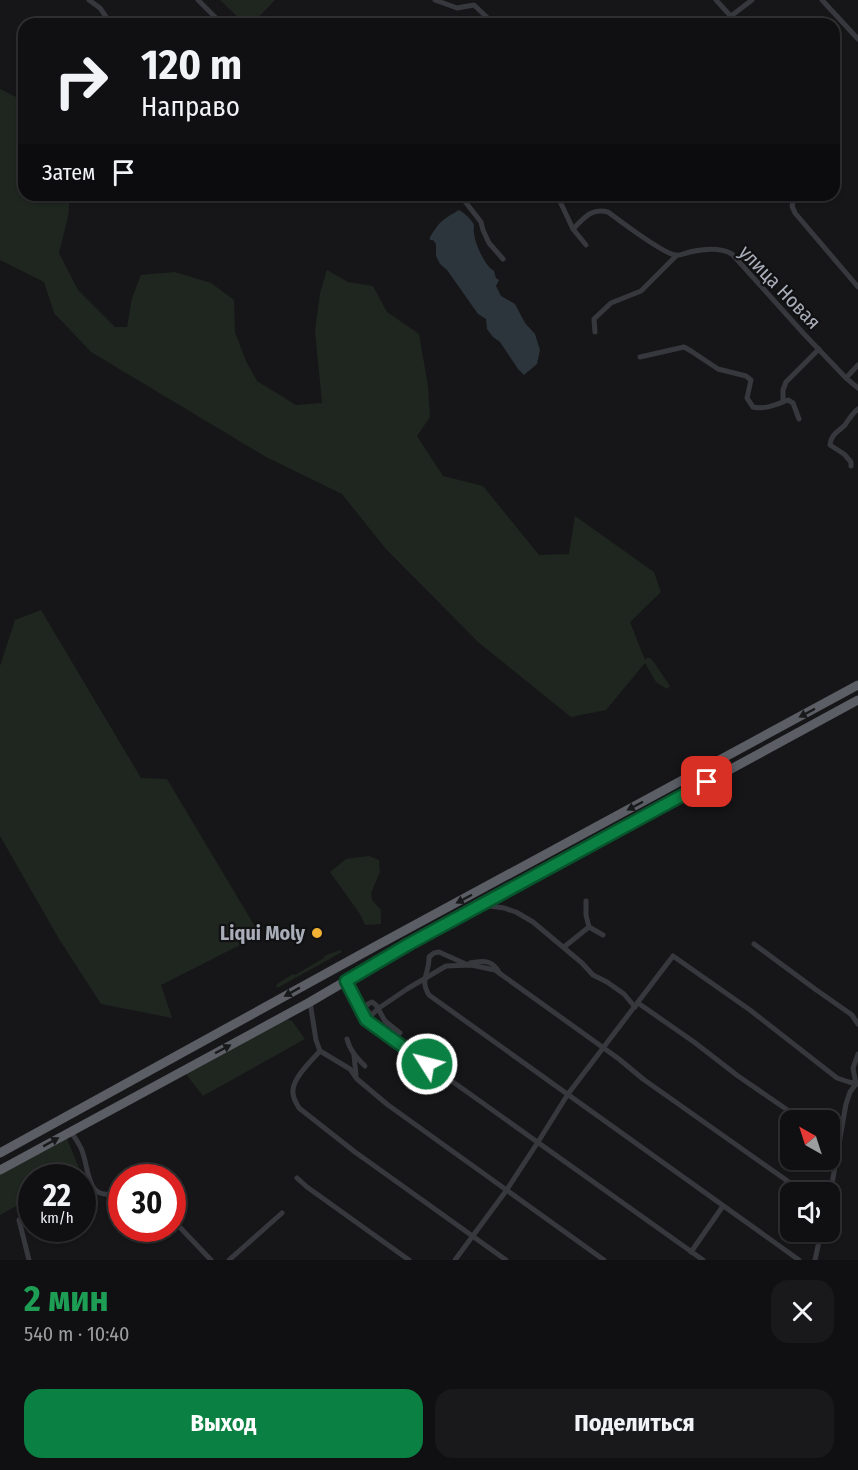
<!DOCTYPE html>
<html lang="ru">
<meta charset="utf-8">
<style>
body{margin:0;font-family:"Fira Sans Condensed",sans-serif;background:#19191b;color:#f1f3f6;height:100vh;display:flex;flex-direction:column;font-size:22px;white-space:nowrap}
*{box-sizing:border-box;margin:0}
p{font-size:20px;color:#9c9d9f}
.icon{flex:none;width:33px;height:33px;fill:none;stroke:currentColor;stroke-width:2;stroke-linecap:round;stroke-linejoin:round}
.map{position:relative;height:1260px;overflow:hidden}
.details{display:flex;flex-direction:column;background:#101012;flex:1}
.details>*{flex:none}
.hud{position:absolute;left:18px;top:18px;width:822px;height:183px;border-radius:18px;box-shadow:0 2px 4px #0004,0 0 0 2px #303032;background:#101012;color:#f1f3f6;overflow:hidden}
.needle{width:39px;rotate:321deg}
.controls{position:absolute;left:780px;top:1110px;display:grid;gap:12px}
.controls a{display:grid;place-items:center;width:60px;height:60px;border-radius:12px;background:#101012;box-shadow:0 2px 4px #0004,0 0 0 2px #303032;font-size:30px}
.speed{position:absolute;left:18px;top:1164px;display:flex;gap:12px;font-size:30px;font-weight:700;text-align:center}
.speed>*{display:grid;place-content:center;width:78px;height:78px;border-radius:50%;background:#101012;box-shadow:0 2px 4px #0004,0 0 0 2px #303032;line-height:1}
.speed small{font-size:15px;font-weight:400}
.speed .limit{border:9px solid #d22;background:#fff;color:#111}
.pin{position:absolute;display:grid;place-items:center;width:51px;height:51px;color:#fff;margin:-26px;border-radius:12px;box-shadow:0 3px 9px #0006}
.me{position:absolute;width:66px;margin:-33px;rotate:306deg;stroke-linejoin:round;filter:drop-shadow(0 0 4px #0008)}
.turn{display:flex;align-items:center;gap:21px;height:126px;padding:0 24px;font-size:27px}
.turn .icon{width:78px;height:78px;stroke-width:2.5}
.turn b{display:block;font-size:42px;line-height:51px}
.then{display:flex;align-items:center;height:57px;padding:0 24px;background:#0003;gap:12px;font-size:22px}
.round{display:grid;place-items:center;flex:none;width:63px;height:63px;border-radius:18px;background:#19191b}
.headline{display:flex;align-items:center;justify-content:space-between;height:102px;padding:0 24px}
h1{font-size:36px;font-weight:700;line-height:45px;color:#1e9e55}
.cta{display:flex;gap:12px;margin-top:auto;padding:12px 24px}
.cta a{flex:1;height:69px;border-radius:18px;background:#0b8043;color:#fff;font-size:24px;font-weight:700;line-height:69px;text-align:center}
.cta a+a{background:#19191b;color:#f1f3f6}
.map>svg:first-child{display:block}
</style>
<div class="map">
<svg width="858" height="1260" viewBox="0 0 858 1260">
<rect width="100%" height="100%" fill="#161618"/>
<!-- green -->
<g fill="#1e261f">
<path d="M 220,0 L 275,0 L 252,24 L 245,24 Z"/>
<path d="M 0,89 L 24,101 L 24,195 L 70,195 L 68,217 L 59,253 L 78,290 L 115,327 L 127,327 L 132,298 L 141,275 L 175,272 L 211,283 L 234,300 L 235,332 L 246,361 L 257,381 L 296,405 L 322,403 L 315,331 L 320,293 L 327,270 L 348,282 L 373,286 L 387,312 L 419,334 L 428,386 L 430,417 L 417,436 L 443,476 L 483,486 L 539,555 L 569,554 L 575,516 L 654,572 L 661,592 L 630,622 L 645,660 L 647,658 L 650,658 L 653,661 L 670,686 L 667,689 L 656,682 L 645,663 L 606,710 L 571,717 L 478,642 L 385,548 L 342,494 L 266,457 L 91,352 L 54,313 L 44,282 L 0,260 Z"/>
<path d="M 41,610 L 141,778 L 167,779 L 260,935 L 161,985 L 172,1018 L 101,1004 L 59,939 L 0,836 L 0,666 L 15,620 Z"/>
<path d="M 369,856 L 379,860 L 380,872 L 371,893 L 372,900 L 381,910 L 381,924 L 365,925 L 360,914 L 330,872 L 346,859 Z"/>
<path d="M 340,950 L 342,952 L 279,987 L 276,987 L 277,984 L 293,974 L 295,975 L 324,958 L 324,956 Z"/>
<path d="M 286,1019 L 292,1021 L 305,1039 L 203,1096 L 185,1073 Z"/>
<path d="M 66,1136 L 81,1173 L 72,1177 L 32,1178 L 31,1198 L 0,1215 L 0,1173 Z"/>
</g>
<!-- water -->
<path fill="#2c353c" d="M 459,210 C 463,212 471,219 473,223 C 475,226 473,230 474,233 C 475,244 485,266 494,271 L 496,278 L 499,280 L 496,286 L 501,296 L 515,304 L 525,323 L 535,334 L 540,350 L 537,364 L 524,375 L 518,369 L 500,342 L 493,337 L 487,329 L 486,319 L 478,314 L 447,270 L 440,264 L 436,256 L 436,244 L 433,240 L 430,240 L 430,237 C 440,221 442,220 459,210 Z"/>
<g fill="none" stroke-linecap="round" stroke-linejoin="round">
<!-- minor -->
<g stroke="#37383d" stroke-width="5">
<path d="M 89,0 L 100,8 L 111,24"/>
<path d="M 198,0 L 222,24"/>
<path d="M 435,0 L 457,8 L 474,5 L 494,24"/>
<path d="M 716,0 L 738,24"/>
<path d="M 822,0 L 858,39"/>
<path d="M 731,16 L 752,0"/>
<path d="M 460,195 L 481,222 L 483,230 L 489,243 L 503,259"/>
<path d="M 557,195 L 573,229 L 586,245"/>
<path d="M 795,195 L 792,206 L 795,213 L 858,287"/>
<path d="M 573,229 C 585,217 591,208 608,212 C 620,221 665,255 676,255 C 680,256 686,253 690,252 C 703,249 719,247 732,254 L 804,334 L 846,378 L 858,388"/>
<path d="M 595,332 L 594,319 L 611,303 L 641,291 L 676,256"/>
<path d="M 640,357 L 684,347 L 691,351 L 718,369 L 746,376 L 751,380 L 747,398 L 753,407 C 766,410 777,404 788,400 L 793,403 L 799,419"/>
<path d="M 846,378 L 858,365"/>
<path d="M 783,402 L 783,390 L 786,382 L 819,349"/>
<path d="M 851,466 L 851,462 L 844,454 L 830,445 C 831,434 838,432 845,425 C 849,419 852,414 858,409"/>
<path d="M 483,905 L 504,908 L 516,912 L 533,922 L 582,963 L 593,975 L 607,982 L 624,994 L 635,1007"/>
<path d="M 589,927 L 603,935"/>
<path d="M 754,944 L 815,989 L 852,1015 L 858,1024"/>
<path d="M 564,947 L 589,927 L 586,915 L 586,901"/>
<path d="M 500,974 C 493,960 484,960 470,963 L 468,965 L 439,952 L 434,953 L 429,957 C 430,973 419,979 429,995 L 799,1260"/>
<path d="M 346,981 L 366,1020 L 703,1260"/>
<path d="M 310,1002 L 316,1040 L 320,1051 L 350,1069 L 357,1079 L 388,1105 L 604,1260"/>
<path d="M 638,1003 L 694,1042 L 738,1076 L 802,1120"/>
<path d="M 371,1015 L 365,1008 L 368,1004 L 372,1002 L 376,1005 L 385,1021 L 400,1033"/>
<path d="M 366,1020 L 379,1008 L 407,989 L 446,966 L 471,965 L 495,970 L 619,1059 L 643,1079 L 803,1192"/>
<path d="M 347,1039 C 350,1051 357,1058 365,1066"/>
<path d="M 320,1051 C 311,1061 294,1077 293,1090 C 292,1096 296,1103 299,1108 L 355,1152 L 506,1260"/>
<path d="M 354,1055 L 356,1075"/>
<path d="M 70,1131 C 74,1136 78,1142 81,1148 C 91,1171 84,1205 122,1191"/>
<path d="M 830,1138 L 839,1143"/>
<path d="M 297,1178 L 307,1187 L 409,1260"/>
<path d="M 830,1195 L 846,1104 L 850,1092 L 856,1084 L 853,1068 L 858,1054"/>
<path d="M 172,1219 L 211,1260"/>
<path d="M 19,1220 L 29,1260"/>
<path d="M 691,1252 L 723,1206"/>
<path d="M 229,1260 L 282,1213"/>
<path d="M 455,1260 L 506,1191 L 538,1142 L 568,1094 L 673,956 L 750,1010 L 837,1078 L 849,1082 L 858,1084"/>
<path d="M 815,1260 L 821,1232"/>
</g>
<!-- trunk -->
<g stroke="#5b5e65" stroke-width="9">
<path d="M 0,1153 L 376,946 L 858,685"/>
<path d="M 0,1170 L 310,1002 L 409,944 L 858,700"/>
</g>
</g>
<!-- one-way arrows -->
<defs><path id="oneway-solid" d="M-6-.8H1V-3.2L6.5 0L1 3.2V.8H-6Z" transform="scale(1.5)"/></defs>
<g fill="#18191b">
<use href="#oneway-solid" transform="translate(807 713) rotate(152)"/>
<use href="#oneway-solid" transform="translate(635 806) rotate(152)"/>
<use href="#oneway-solid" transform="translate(464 899) rotate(152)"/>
<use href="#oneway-solid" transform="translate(292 992) rotate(151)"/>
<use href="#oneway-solid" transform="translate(223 1049) rotate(-28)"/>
<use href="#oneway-solid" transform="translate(51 1142) rotate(-29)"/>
</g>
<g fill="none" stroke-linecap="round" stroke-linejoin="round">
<!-- route casing -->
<g stroke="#07532c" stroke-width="15">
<path id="route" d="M 427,1064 L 366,1020 L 346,981 L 409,944 L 707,782"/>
</g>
<!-- route -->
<use href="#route" stroke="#0b8043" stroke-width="10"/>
</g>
<!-- markers -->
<circle fill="#f2b134" stroke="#111113" stroke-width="2" cx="317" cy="933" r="6"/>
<g text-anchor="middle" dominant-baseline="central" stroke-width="4.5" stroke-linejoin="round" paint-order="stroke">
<!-- street labels -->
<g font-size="20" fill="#a8adb8" stroke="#111113">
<text transform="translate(780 287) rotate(46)">улица Новая</text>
</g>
<!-- poi labels -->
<g font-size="20" font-weight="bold" fill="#a8adb8" stroke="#111113" text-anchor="end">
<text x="305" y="933">Liqui Moly</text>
</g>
</g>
</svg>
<div class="controls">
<a><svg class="needle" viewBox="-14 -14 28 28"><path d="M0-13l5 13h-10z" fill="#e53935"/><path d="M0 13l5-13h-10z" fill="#9c9d9f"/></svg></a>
<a><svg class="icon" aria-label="sound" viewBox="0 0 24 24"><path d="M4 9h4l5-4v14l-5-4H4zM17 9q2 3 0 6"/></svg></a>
</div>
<div class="speed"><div>22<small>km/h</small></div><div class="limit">30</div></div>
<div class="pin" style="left:707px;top:782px;background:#d93025"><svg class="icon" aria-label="arrive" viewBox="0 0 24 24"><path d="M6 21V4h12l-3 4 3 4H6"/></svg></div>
<svg class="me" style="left:427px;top:1064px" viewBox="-20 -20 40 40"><circle r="17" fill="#0b8043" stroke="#fff" stroke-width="3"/><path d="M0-11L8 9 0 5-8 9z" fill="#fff"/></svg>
<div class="hud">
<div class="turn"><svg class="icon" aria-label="right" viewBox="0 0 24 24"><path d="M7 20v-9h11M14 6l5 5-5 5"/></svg><div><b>120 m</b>Направо</div></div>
<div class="then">Затем<svg class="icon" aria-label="arrive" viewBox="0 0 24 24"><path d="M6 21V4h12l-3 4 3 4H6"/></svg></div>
</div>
</div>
<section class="details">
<div class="headline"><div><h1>2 мин</h1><p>540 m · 10:40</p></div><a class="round"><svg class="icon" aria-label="close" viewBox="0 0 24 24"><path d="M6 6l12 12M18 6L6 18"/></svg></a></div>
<div class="cta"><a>Выход</a><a>Поделиться</a></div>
</section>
